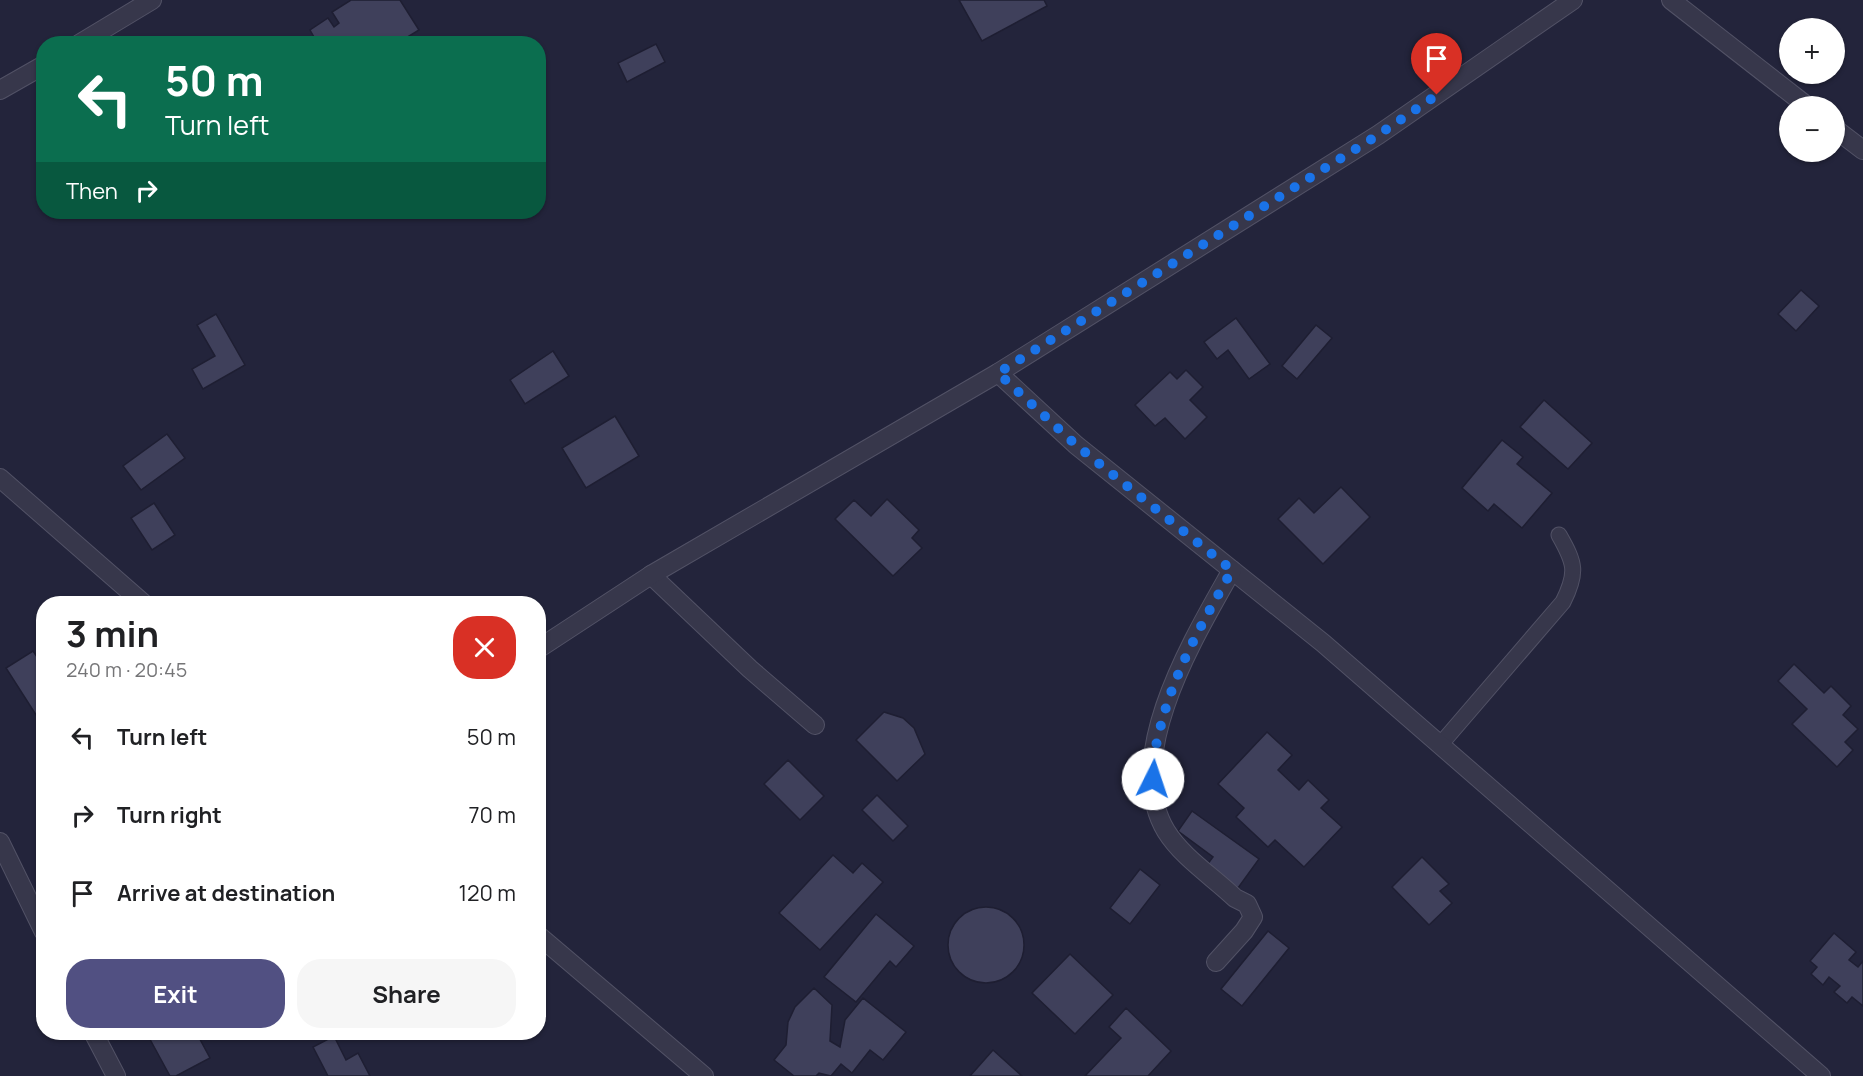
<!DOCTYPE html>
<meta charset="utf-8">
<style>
body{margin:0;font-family:Manrope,sans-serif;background:#f6f6f6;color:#202124;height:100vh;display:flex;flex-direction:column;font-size:22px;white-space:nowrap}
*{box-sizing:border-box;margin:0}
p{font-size:20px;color:#757577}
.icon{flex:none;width:33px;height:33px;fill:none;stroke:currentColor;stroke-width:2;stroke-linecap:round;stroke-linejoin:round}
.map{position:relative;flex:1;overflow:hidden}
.sheet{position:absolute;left:36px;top:596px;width:510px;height:444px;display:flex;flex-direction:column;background:#fff;border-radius:24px;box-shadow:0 2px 4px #0004}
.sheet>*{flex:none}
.guide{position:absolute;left:36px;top:36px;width:510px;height:183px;border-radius:24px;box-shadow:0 2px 4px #0004;background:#0b6e4f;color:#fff;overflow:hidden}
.fabs{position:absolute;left:1779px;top:18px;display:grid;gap:12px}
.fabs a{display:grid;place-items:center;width:66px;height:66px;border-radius:50%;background:#fff;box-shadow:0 2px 4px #0004;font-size:30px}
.pin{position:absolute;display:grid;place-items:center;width:51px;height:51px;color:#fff;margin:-62px -26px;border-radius:50% 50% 50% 0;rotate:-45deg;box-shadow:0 0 6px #0007}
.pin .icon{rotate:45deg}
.me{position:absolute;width:66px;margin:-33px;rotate:4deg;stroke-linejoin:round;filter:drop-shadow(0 0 4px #0008)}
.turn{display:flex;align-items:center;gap:21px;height:126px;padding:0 30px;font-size:27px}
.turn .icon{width:78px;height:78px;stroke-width:2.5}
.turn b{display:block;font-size:42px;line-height:51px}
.then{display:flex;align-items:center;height:57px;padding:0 30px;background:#0003;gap:12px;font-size:22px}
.round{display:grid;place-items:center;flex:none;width:63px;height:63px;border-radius:24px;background:#f6f6f6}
.overview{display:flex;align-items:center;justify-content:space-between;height:102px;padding:0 30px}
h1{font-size:36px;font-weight:700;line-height:45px}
.cta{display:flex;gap:12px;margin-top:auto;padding:12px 30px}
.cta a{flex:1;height:69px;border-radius:24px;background:#515082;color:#fff;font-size:24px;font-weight:700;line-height:69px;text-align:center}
.cta a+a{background:#f6f6f6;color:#202124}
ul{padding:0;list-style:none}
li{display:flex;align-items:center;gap:18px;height:78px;padding:0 30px}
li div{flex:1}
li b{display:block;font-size:22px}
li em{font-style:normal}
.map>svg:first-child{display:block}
</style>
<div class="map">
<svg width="1863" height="1076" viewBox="0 0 1863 1076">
<rect width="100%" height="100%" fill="#23243b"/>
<!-- building -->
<g fill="#3f405b" stroke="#1e1e32" stroke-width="1.5">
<path d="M 351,0 L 400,0 L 419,30 L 401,41 L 403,44 L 318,44 L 310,30 L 328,18 L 334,27 L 339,23 L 332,12 Z"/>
<path d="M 959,0 L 1044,0 L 1047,6 L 982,41 Z"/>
<path d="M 656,44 L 665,62 L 627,82 L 618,63 Z"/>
<path d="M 1801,290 L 1819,306 L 1796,331 L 1778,314 Z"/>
<path d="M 216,314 L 245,365 L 203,389 L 192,369 L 215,356 L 197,325 Z"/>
<path d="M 1236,318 L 1270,364 L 1249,379 L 1228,350 L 1217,359 L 1204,342 Z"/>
<path d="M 1316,325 L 1332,338 L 1297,379 L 1282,366 Z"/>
<path d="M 553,351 L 569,376 L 525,404 L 510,380 Z"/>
<path d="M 1186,370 L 1203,387 L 1190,400 L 1207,417 L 1185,439 L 1165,418 L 1155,426 L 1135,405 L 1170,372 L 1177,379 Z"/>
<path d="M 1544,400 L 1592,443 L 1568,469 L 1520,427 Z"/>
<path d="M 615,416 L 639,456 L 586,488 L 562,448 Z"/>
<path d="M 167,434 L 185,458 L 141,490 L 123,466 Z"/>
<path d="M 1502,440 L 1523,457 L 1517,464 L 1552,493 L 1522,528 L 1494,504 L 1488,511 L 1462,488 Z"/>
<path d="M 1341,487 L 1370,517 L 1323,564 L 1278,519 L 1299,498 L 1314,513 Z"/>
<path d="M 887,499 L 919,530 L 912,538 L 922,548 L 893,576 L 835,519 L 854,500 L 871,516 Z"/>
<path d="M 154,503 L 175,535 L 152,550 L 131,518 Z"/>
<path d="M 33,651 L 44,667 L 44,715 L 38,718 L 6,668 Z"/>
<path d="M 1794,664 L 1824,693 L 1831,686 L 1851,706 L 1843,715 L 1858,729 L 1845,742 L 1853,750 L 1837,767 L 1792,724 L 1807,709 L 1778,681 Z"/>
<path d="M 884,712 L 903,718 L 914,728 L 925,754 L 897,781 L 856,740 Z"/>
<path d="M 1267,732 L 1292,755 L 1278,770 L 1299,790 L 1308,780 L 1329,800 L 1321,808 L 1342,827 L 1304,867 L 1275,840 L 1268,847 L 1236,817 L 1244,808 L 1218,784 Z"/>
<path d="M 788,760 L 824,796 L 800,820 L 764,784 Z"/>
<path d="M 877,795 L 908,826 L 893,841 L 862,810 Z"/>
<path d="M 1192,811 L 1259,859 L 1238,888 L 1207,865 L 1213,857 L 1178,831 Z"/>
<path d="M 833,855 L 853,873 L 862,863 L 883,882 L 820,950 L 779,913 Z"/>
<path d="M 1422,857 L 1449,884 L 1440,891 L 1452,903 L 1429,925 L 1392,887 Z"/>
<path d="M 1140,869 L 1160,885 L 1130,924 L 1110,908 Z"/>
<circle cx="986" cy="945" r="38"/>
<path d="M 876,914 L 914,946 L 896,967 L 890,961 L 856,1002 L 824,977 Z"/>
<path d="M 1268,931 L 1289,948 L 1242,1006 L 1221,989 Z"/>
<path d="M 1834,933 L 1856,952 L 1849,960 L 1858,967 L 1863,961 L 1863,1006 L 1852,997 L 1847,1003 L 1834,992 L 1840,986 L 1829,977 L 1823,985 L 1811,974 L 1817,967 L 1810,961 Z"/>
<path d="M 1070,954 L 1113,995 L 1075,1034 L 1032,993 Z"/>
<path d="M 814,988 L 832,1005 L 830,1041 L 840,1047 L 845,1020 L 863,998 L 906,1032 L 883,1060 L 870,1050 L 852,1073 L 841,1064 L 831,1076 L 819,1073 L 816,1076 L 794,1076 L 774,1060 L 786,1045 L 788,1022 L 795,1007 Z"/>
<path d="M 1126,1008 L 1171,1051 L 1148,1076 L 1085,1076 L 1121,1038 L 1109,1027 Z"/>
<path d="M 146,1032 L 196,1032 L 210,1058 L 176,1076 L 170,1076 Z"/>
<path d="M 334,1036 L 346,1060 L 358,1053 L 370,1076 L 328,1076 L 313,1047 Z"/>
<path d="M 993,1050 L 1022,1076 L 970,1076 Z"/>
</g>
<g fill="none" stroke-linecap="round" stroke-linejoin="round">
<!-- service casing -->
<g stroke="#525266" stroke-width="17">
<path id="service" d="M 1440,745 L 1563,602 C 1578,572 1575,563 1559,535"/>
</g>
<!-- minor casing -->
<g stroke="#525266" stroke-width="20">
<g id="minor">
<path d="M 1671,0 L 1807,106"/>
<path d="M 79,44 L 152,0"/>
<path d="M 0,90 L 44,65"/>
<path d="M 1834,128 L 1863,150"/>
<path d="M 998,373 L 1076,445 L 1323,643 L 1821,1076"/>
<path d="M 0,478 L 143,603"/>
<path d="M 651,575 L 750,669 L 815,725"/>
<path d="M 538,649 L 651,575 L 998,373 L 1378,135 L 1573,0"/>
<path d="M 0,842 L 44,932"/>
<path d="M 538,935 L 704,1076"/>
<path d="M 1216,962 L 1244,931 L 1253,917 L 1247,904 L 1235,898 C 1213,877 1182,857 1166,831 C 1121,756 1195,636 1232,570"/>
<path d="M 93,1032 L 116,1076"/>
</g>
</g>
<!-- service -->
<use href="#service" stroke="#37374b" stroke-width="15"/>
<!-- minor -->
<use href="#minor" stroke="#37374b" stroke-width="18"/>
</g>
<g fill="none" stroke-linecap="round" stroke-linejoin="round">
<!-- route -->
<path stroke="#1a73e8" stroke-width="10" stroke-dasharray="0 18" d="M 1153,779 C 1151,762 1156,746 1160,729 C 1174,671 1203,622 1232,570 L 1076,445 L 998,373 L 1378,135 L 1437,95"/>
</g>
</svg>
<div class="fabs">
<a>+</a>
<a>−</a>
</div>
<div class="pin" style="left:1437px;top:95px;background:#d93025"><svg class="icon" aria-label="arrive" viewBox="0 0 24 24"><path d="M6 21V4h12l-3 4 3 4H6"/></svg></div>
<svg class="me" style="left:1153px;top:779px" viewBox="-20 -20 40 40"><circle r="19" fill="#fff"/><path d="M0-13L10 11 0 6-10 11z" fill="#1a73e8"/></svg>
<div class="guide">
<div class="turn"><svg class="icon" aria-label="left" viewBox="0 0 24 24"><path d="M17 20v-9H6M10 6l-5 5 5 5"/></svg><div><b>50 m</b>Turn left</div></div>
<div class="then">Then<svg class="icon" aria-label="right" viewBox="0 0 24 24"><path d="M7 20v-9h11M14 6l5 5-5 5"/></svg></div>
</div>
<section class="sheet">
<div class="overview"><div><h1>3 min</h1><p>240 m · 20:45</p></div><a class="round" style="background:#d93025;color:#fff"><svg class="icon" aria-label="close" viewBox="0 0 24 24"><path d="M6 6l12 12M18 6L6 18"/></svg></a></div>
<ul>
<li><svg class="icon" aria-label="left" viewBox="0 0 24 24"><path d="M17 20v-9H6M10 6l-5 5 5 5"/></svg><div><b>Turn left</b></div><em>50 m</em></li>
<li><svg class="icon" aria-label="right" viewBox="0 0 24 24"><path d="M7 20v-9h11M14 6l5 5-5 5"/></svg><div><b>Turn right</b></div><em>70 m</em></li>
<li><svg class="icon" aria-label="arrive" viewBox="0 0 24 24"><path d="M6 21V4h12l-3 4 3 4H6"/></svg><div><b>Arrive at destination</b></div><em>120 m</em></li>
</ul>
<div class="cta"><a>Exit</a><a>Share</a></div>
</section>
</div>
